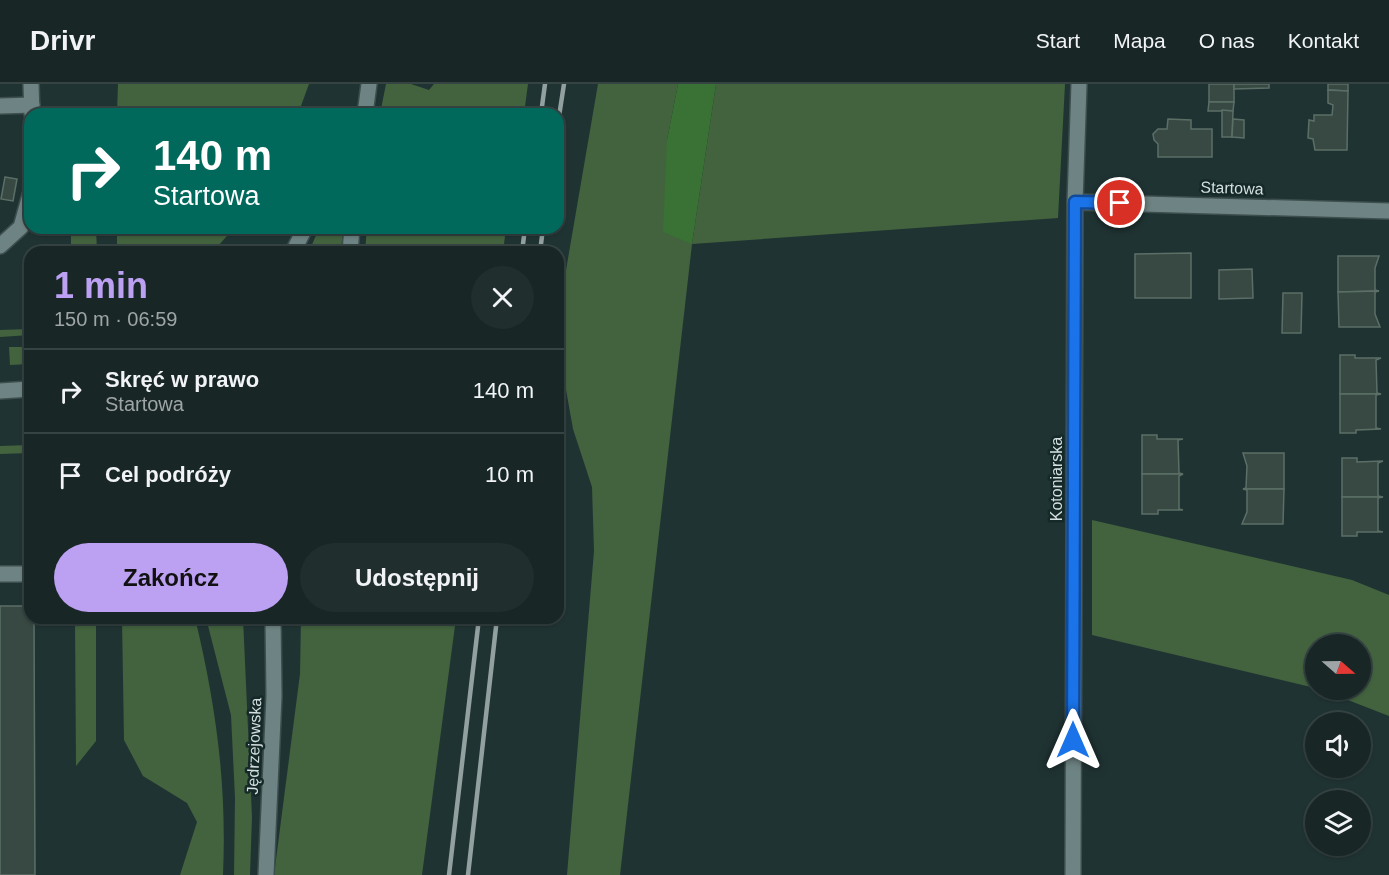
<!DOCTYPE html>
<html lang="pl">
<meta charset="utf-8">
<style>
body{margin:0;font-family:Helvetica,sans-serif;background:#212e2e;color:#f1f3f6;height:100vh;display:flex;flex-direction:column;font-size:22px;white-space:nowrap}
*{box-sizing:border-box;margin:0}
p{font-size:20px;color:#9fa5a7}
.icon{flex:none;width:33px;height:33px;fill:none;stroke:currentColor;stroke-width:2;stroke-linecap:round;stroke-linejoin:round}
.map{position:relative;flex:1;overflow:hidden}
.drawer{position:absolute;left:24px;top:162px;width:540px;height:378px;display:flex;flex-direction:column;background:#182626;border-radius:18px;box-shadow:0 2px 4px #0004,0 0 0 2px #364343}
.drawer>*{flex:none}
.banner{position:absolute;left:24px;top:24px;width:540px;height:126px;border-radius:18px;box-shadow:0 2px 4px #0004,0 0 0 2px #364343;background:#00695c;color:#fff;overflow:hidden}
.needle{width:39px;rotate:110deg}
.buttons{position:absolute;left:1305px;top:550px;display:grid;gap:12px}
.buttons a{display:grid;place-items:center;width:66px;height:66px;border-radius:50%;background:#182626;box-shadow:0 2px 4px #0004,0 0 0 2px #364343;font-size:30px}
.pin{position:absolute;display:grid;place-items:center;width:51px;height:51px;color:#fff;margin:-26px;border:3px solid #fff;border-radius:50%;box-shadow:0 2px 6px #0007}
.me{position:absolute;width:66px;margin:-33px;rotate:0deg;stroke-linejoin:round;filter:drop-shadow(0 0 4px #0008)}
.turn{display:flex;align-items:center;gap:21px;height:126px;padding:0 30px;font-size:27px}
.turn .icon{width:78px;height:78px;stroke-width:2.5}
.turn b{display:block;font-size:42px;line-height:51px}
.round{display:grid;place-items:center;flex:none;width:63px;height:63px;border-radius:32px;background:#212e2e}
.summary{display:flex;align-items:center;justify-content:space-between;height:102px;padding:0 30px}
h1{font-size:36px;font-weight:800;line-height:45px;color:#bca0f2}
.primary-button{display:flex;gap:12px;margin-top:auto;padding:12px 30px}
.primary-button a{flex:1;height:69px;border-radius:36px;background:#bca0f2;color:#111;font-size:24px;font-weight:800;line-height:69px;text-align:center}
.primary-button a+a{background:#212e2e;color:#f1f3f6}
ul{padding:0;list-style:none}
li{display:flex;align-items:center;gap:18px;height:84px;padding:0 30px;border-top:2px solid #364343}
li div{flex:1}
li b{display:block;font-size:22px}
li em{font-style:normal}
header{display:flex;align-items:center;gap:36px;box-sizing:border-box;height:84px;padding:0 30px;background:#182626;border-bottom:2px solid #364343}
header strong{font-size:28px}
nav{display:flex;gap:33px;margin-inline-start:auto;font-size:21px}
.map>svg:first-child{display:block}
</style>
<header>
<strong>Drivr</strong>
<nav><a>Start</a><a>Mapa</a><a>O nas</a><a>Kontakt</a></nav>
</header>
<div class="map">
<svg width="1389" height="791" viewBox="0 0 1389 791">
<rect width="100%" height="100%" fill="#203333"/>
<!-- green -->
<g fill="#42633e">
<path d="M 118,0 L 309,0 L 298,30 L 117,30 Z"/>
<path d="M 386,0 L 411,0 L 429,6 L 434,0 L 528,0 L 524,30 L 380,30 Z"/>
<path d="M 598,0 L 678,0 L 667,56 L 692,160 L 716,0 L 1065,0 L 1058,134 L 692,160 L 620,791 L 567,791 L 594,467 L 592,403 L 573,345 L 565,300 L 559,259 L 560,221 Z"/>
<path d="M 71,144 L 96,144 L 97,168 L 71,168 Z"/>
<path d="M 117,144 L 234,144 L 218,162 L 207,168 L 117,168 Z"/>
<path d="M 319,144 L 343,144 L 341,168 L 309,168 Z"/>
<path d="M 367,144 L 506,144 L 503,168 L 365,168 Z"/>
<path d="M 30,245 L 30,251 L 0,253 L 0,246 Z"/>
<path d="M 9,263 L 30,263 L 30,280 L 10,281 Z"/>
<path d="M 30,361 L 30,369 L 0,370 L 0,362 Z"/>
<path d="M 1092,436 L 1352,496 L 1389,511 L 1389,632 L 1322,606 L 1360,606 L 1360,561 L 1316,561 L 1315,604 L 1092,551 Z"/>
<path d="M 75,534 L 96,534 L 96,657 L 76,682 Z"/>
<path d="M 122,534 L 195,534 C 216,621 227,701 223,791 L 180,791 L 197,738 L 187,719 L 143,692 L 124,656 Z"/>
<path d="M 206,534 L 243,534 L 252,733 L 250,791 L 234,791 L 235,714 L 231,631 Z"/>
<path d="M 301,534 L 456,534 L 422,791 L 274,791 L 300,590 Z"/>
</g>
<!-- forest -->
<path fill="#3a7134" d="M 678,0 L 716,0 L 692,160 L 663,148 L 667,56 Z"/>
<!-- building -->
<g fill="#374942" stroke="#5c6f67" stroke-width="1.5">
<rect x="1209" y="0" width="25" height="18"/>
<path d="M 1234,0 L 1269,0 L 1269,4 L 1234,5 Z"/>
<path d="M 1328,0 L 1348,0 L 1348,7 L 1328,6 Z"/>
<path d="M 1328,6 L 1348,7 L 1347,66 L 1315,66 L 1313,55 L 1308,54 L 1309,36 L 1314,37 L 1314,31 L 1332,31 L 1333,21 L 1328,19 Z"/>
<path d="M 1209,18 L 1234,18 L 1233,27 L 1208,27 Z"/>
<path d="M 1222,26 L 1233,27 L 1232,53 L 1222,53 Z"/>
<path d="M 1168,35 L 1191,36 L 1191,45 L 1212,45 L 1212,73 L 1158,73 L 1158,60 L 1154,56 L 1153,50 L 1158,45 L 1167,45 Z"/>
<path d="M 1233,35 L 1244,36 L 1244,54 L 1232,53 Z"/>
<path d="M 5,93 L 17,95 L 13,117 L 1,115 Z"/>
<path d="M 1191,169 L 1191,214 L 1135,214 L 1135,170 Z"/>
<path d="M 1338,172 L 1379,172 L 1375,184 L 1375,206 L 1379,207 L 1338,208 Z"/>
<path d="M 1252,185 L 1253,214 L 1219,215 L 1219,186 Z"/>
<path d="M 1379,207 L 1375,208 L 1375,230 L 1380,243 L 1339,243 L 1338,208 Z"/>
<path d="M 1283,209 L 1302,209 L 1301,249 L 1282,249 Z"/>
<path d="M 1340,271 L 1355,271 L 1355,274 L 1381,274 L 1376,276 L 1377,309 L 1381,310 L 1340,310 Z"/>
<path d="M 1340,310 L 1381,310 L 1376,311 L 1376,344 L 1381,345 L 1356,346 L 1356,349 L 1340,349 Z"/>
<path d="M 1142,351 L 1157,351 L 1157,355 L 1183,355 L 1178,356 L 1179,389 L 1183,390 L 1142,390 Z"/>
<path d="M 1243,369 L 1284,369 L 1284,405 L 1243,405 L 1246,404 L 1247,382 Z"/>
<path d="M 1342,374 L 1357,374 L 1357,378 L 1383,377 L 1378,379 L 1378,412 L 1383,413 L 1342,413 Z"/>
<path d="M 1142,390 L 1183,390 L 1179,392 L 1179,425 L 1183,426 L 1158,426 L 1158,430 L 1142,430 Z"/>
<path d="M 1243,405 L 1284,405 L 1283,440 L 1242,440 L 1247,428 L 1247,406 Z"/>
<path d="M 1342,413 L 1383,413 L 1378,414 L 1378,447 L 1383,448 L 1357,448 L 1357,452 L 1342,452 Z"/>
<path d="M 0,522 L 30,522 L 30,534 L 34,534 L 35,791 L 0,791 Z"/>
</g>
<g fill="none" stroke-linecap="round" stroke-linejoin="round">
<!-- minor casing -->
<g stroke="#3d4e4e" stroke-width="18">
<g id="minor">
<path d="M 31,0 L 32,30"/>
<path d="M 0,22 L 32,21"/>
<path d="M 365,30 L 369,0"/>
<path d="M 1075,118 L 1389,127"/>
<path d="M 0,162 L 21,143 L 30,111"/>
<path d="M 293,168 L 305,144"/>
<path d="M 350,168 L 352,144"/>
<path d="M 0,307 L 30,305"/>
<path d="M 0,490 L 30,490"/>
<path d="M 266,791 L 274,612 L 273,534"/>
<path d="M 1073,791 L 1075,118 L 1079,0"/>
</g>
</g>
<!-- minor -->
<use href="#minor" stroke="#6e8383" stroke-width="15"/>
<!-- rail -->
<g stroke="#92a0a0" stroke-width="4.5">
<path d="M 541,30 L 545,0"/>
<path d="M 558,39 L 564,0"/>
<path d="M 522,168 L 525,144"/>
<path d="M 540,168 L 543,144"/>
<path d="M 449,791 L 479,534"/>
<path d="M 468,791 L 497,534"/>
</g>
</g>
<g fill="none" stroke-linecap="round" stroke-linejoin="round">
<!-- route casing -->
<g stroke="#114b97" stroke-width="15">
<path id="route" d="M 1073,656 L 1075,118 L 1120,119"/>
</g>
<!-- route -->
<use href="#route" stroke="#1a73e8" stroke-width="10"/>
</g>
<g text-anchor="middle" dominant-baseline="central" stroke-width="5" stroke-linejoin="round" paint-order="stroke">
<!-- street labels -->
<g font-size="16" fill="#d4dfdf" stroke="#162929">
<text transform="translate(1232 104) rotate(2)">Startowa</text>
<text transform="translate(1056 395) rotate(-90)">Kotoniarska</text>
<text transform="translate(254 662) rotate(-88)">Jędrzejowska</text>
</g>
</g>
</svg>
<div class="buttons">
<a><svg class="needle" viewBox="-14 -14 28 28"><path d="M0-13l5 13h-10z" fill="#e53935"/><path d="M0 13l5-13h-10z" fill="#9fa5a7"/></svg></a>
<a><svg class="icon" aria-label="sound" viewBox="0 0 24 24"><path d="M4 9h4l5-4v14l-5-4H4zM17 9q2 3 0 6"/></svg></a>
<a><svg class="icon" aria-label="layers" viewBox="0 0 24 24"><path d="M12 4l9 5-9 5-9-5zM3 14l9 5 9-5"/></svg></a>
</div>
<div class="pin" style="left:1120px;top:119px;background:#d93025"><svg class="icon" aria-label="arrive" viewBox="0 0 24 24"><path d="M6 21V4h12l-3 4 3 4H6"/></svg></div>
<svg class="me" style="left:1073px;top:656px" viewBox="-20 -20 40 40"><path d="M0-17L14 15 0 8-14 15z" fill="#1a73e8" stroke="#fff" stroke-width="4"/></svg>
<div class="banner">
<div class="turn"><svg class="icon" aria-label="right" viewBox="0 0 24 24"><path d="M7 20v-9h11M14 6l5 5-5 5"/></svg><div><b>140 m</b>Startowa</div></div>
</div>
<section class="drawer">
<div class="summary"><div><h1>1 min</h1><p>150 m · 06:59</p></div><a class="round"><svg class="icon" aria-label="close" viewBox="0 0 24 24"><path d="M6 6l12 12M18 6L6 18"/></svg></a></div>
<ul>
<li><svg class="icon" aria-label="right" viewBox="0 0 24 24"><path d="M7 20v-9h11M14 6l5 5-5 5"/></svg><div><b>Skręć w prawo</b><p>Startowa</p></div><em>140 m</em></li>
<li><svg class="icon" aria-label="arrive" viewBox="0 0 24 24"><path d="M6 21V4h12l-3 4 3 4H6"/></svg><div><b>Cel podróży</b></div><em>10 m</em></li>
</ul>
<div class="primary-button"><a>Zakończ</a><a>Udostępnij</a></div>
</section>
</div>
